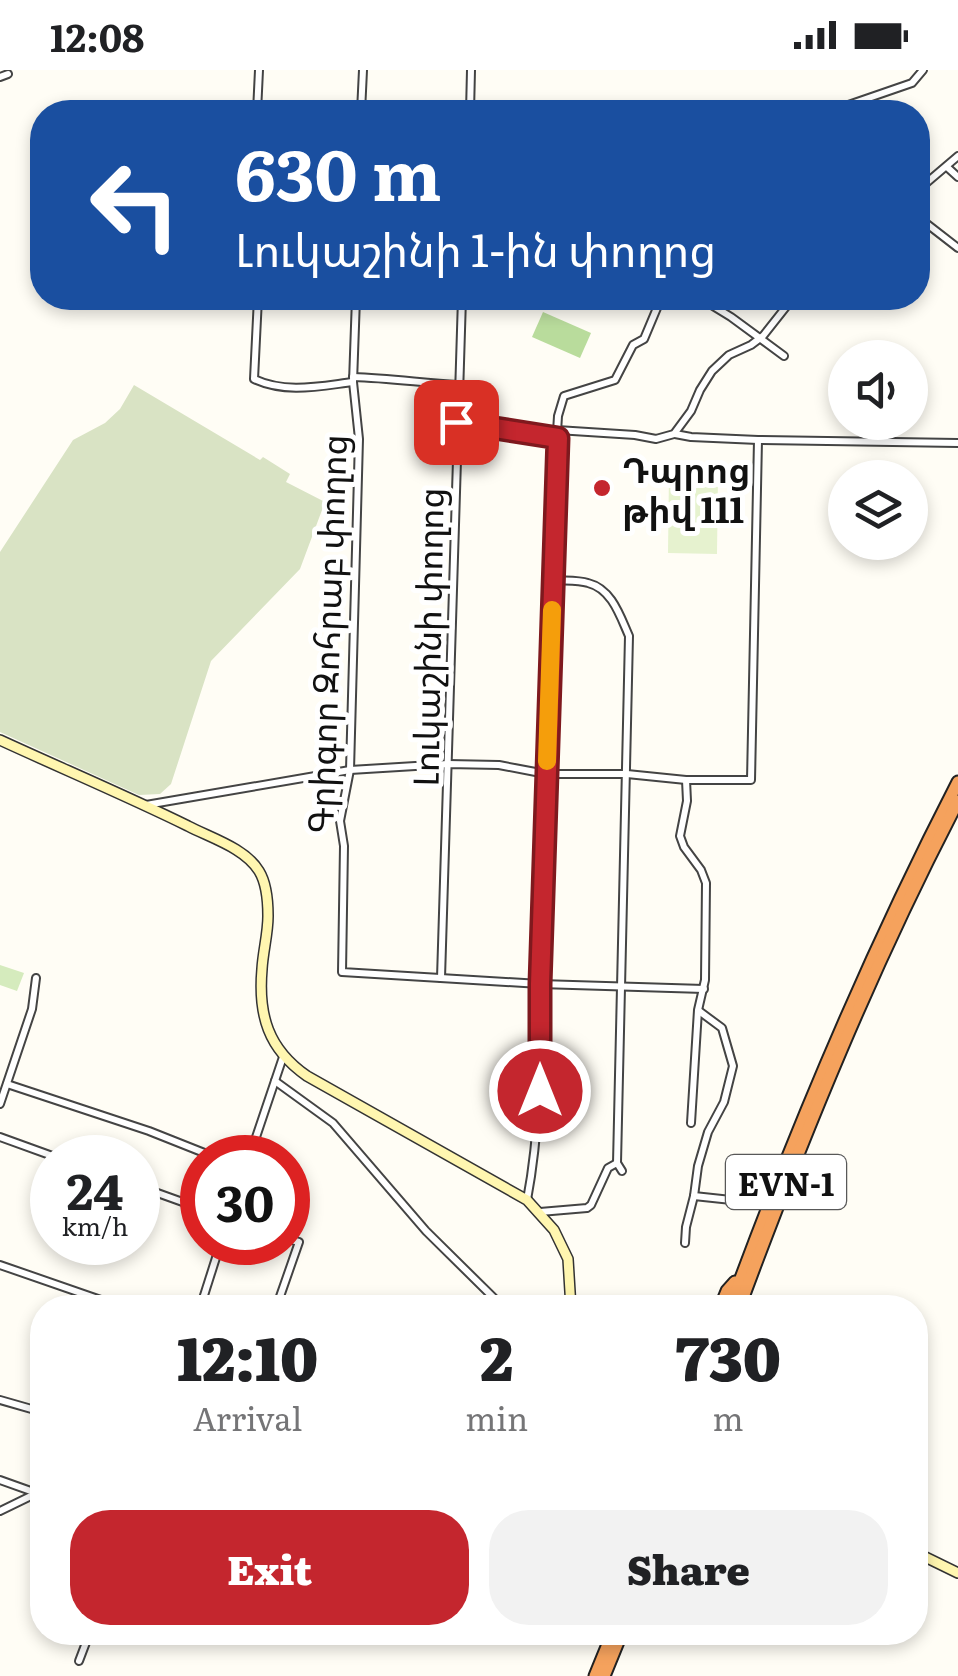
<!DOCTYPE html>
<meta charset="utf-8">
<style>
body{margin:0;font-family:Literata,"Noto Sans Armenian",serif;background:#f2f2f2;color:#202124;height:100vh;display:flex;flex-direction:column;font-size:38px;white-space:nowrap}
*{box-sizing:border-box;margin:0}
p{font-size:32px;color:#757577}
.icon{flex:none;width:55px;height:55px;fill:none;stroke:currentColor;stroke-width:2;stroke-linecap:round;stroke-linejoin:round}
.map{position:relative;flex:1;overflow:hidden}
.drawer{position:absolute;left:30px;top:1225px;width:898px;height:350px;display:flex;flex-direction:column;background:#fff;border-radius:40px;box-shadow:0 5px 15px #0003}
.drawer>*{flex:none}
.hud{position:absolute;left:30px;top:30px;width:900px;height:210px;border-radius:40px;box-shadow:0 5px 15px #0003;background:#1a4fa0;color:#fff;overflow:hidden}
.tools{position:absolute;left:828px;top:270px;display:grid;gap:20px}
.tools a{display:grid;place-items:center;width:100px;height:100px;border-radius:50%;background:#fff;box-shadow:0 5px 15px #0003;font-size:50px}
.speed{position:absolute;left:30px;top:1065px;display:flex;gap:20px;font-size:50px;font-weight:700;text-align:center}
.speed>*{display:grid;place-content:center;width:130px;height:130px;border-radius:50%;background:#fff;box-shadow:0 5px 15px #0003;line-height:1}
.speed small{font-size:25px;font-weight:400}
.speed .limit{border:15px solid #d22;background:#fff;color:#111}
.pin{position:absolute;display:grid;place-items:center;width:85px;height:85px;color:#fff;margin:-42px;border-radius:20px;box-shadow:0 5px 15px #0006}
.me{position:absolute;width:110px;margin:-55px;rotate:0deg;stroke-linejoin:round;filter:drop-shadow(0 0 8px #0008)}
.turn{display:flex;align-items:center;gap:35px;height:210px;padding:0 40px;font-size:45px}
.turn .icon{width:130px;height:130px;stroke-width:2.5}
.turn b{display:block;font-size:70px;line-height:85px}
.eta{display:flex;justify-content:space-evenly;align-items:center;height:170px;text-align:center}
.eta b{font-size:60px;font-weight:800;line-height:70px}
.primary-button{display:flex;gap:20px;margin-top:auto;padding:20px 40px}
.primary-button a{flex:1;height:115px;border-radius:40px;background:#c4262e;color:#fff;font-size:40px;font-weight:800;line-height:115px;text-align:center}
.primary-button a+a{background:#f2f2f2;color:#202124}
.status{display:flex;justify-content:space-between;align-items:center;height:70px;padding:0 50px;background:#fff;direction:ltr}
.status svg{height:28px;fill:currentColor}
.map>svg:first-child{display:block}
</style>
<div class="status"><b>12:08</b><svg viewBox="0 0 49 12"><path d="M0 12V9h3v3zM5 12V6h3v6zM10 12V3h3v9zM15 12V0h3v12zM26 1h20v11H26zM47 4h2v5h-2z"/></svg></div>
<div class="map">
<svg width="958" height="1606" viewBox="0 0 958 1606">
<rect width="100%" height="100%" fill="#fffdf5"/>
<!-- green -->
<path fill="#d5ebbd" d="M 0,895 L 24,903 L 17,921 L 0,915 Z"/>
<!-- forest -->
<path fill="#b9dc9c" d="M 543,242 L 591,263 L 580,288 L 532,267 Z"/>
<!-- cemetery -->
<path fill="#d9e3c4" d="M 134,315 L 260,390 L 263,387 L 290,404 L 286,412 L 325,432 L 300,499 L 211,591 L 171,714 L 160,724 L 139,725 L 0,662 L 0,482 L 73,370 L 105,353 L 120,339 Z"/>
<!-- pitch -->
<path fill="#e6f2cf" d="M 669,404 L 718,405 L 717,484 L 668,483 Z"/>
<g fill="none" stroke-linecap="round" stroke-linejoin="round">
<!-- street casing -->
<g stroke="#444" stroke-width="10">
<g id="street">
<path d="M 0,7 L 8,4"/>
<path d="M 257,42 L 259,0"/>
<path d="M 361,42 L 363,0"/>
<path d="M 470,42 L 471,0"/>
<path d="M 828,42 L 912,13 L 923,0"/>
<path d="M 947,97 L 958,107"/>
<path d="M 918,120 L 958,86"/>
<path d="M 918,147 L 958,178"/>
<path d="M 258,228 L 254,309 C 286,324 320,316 353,312"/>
<path d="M 356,228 L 353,312 L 359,369 L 350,700 L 340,751 L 344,776 L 342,902 L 540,914 L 704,919"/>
<path d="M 700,228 L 731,247 L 784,286"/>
<path d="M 353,307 C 389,308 423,313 458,315"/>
<path d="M 457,352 L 557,369 C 553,526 547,684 542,841 C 539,938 545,1035 527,1130"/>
<path d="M 557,360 L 635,365 L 656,369 L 674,364 L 691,341 L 700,320 L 712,301 L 729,285 L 751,275 L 763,266 L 793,228"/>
<path d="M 557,362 L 558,346 L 564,326 L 615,310 L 633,275 L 644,269 L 657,238 L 664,228"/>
<path d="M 675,364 L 691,367 L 758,370 L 958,373"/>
<path d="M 553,510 C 564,511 578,510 588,513 C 612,519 620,546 629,566 L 617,1093 L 622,1101"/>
<path d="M 686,710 L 687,731 L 680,766 L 684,777 L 701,800 L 706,813 L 705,910 L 698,940 L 691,1053"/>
<path d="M 146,735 L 350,700 L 448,694 L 499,695 L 546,704 L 627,704 L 686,710 L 751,710 L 758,370"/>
<path d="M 441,908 L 462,228"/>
<path d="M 275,1011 L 333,1053 L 426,1161 L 504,1238"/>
<path d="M 7,1014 L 149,1061 L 217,1088"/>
<path d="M 0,1034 L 32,939 L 36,908"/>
<path d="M 0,1067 L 58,1088"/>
<path d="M 249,1088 L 283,987"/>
<path d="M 138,1116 L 202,1139"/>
<path d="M 694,1126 L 768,1134"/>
<path d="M 540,1142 L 587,1138 L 591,1135 L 608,1098 L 617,1093"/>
<path d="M 685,1173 L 686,1157 L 694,1126 L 698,1096 L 708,1062 L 724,1032 L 733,996 L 722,958 L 699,941"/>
<path d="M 0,1195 L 124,1238"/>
<path d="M 200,1238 L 221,1172"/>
<path d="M 276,1238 L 299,1172 L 288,1169"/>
<path d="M 0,1330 L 42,1342"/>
<path d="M 0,1410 L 42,1425"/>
<path d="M 0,1441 L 35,1424"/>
<path d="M 79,1591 L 90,1562"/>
</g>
</g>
<!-- secondary casing -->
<g stroke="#333" stroke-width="12">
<g id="secondary">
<path d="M 0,670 C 63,699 127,726 188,756 C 211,768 245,778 259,801 C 267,814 268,831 268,846 C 268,864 263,881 262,899 C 258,945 268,979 307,1006 L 527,1130 L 554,1160 L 568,1189 L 571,1238"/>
<path d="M 915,1482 L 958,1503"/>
</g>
</g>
<!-- highway casing -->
<g stroke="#222" stroke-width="15">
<g id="highway">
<path d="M 720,1238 L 727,1221 L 735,1212"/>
<path d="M 730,1238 C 796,1058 870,883 958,712"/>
<path d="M 739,1238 C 803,1065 873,894 958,731"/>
<path d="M 595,1606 L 613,1562"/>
<path d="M 604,1606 L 622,1562"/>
</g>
</g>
<!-- street -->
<use href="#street" stroke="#fff" stroke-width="6"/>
<!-- secondary -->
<use href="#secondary" stroke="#fff6b0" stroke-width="9"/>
<!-- highway -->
<use href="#highway" stroke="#f5a25d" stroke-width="11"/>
</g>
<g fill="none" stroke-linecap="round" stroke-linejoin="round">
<!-- route casing -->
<g stroke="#7f191e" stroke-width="25">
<path id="route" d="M 456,352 L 558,368 L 540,914 L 540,1021"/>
</g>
<!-- route -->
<use href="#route" stroke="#c4262e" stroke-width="18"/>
<!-- slow -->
<path stroke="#f59e0b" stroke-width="18" d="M 547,691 L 552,540"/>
</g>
<!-- markers -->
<circle fill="#c4262e" stroke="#fff" stroke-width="4" cx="602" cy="418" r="10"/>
<g text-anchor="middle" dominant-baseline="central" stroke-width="10" stroke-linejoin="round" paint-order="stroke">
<!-- shield labels -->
<rect fill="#fff" stroke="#585858" stroke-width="2.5" x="726" y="1085" width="120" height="54" rx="8"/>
<g font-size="32" font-weight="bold" fill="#111">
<text x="786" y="1112">EVN-1</text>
</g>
<!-- poi labels -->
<g font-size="35" font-weight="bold" fill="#111" stroke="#fff" text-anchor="start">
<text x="622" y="398">Դպրոց<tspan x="622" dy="40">թիվ 111</tspan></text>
</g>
<!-- street labels -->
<g font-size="35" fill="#111" stroke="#fff">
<text transform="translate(325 564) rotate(-88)">Գրիգոր Զոհրաբ փողոց</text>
<text transform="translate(426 567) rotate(-89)">Լուկաշինի փողոց</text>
</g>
</g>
</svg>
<div class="tools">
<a><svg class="icon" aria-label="sound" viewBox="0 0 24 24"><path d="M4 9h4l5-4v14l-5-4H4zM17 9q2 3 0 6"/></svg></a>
<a><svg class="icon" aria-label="layers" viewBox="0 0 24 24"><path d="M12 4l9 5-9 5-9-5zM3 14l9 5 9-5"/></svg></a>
</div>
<div class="speed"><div>24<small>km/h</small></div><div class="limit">30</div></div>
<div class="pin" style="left:456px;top:352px;background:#d93025"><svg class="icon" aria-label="arrive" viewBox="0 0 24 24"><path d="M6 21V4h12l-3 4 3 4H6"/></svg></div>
<svg class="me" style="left:540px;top:1021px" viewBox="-20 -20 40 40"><circle r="17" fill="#c4262e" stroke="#fff" stroke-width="3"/><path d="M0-11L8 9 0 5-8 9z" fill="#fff"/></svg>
<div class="hud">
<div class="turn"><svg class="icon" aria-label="left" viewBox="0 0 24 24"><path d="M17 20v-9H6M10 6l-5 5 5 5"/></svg><div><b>630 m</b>Լուկաշինի 1-ին փողոց</div></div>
</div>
<section class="drawer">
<div class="eta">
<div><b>12:10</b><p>Arrival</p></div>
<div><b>2</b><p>min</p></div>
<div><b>730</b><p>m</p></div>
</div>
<div class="primary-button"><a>Exit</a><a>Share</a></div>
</section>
</div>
